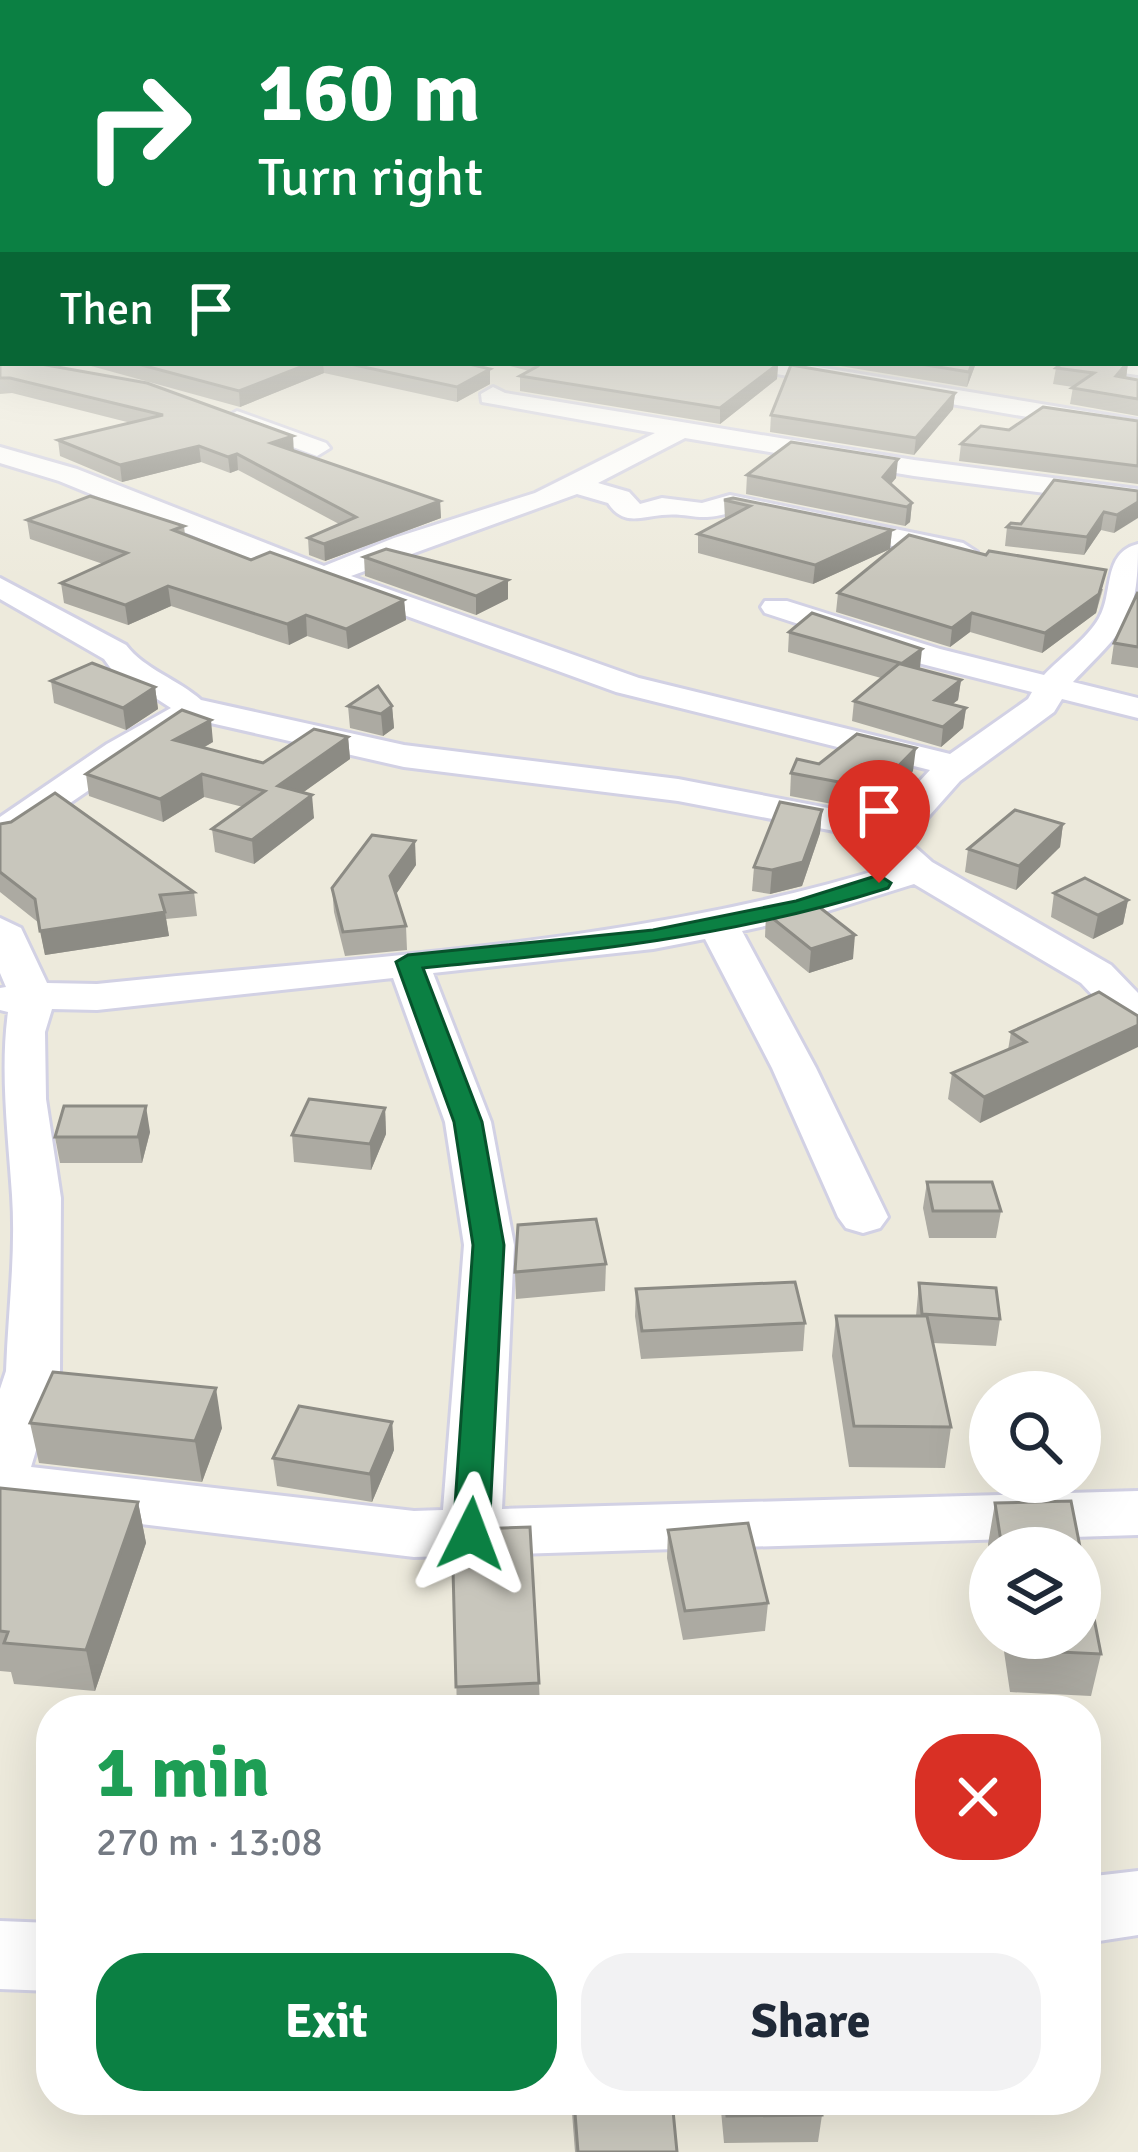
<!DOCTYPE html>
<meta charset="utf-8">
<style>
body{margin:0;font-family:Signika,sans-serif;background:#f2f2f3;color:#1f2937;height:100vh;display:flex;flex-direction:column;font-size:45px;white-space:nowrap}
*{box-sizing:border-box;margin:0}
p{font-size:39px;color:#747a83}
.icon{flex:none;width:66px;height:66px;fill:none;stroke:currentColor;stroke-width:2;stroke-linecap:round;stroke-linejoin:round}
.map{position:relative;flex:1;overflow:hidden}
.details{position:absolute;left:36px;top:1695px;width:1065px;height:420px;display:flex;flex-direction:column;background:#fff;border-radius:48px;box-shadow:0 12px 48px #0002}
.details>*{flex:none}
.guide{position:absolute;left:0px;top:0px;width:1140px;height:366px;box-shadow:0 12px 48px #0002;background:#0b8043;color:#fff;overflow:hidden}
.tools{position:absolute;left:969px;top:1371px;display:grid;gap:24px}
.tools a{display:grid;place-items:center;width:132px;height:132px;border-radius:50%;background:#fff;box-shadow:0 12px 48px #0002;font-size:60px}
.pin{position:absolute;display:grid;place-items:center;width:102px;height:102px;color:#fff;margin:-123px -51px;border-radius:50% 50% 50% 0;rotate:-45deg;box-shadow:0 0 12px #0007}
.pin .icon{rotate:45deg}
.me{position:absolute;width:132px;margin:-66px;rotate:3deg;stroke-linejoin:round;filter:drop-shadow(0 0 9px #0008)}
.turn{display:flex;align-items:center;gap:42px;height:252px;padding:0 60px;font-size:54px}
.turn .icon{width:156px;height:156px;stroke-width:2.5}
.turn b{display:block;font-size:84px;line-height:102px}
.then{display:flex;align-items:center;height:114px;padding:0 60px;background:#0003;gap:24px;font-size:45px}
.round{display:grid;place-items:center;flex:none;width:126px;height:126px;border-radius:48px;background:#f2f2f3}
.summary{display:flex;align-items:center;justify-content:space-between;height:204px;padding:0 60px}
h1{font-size:72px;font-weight:700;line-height:90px;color:#1e9e55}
.cta{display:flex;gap:24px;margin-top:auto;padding:24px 60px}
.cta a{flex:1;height:138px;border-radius:48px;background:#0b8043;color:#fff;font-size:48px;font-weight:700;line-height:138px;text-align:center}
.cta a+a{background:#f2f2f3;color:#1f2937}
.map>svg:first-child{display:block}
</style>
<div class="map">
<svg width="1138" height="2152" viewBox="0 0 1138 2152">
<rect width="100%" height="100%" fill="#edeadc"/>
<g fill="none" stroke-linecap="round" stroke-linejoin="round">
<!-- minor casing -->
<g stroke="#d2d1e4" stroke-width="6">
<g id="minor">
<path d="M 1138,361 L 1138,375 L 1099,370 L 1087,363 Z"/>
<path d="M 741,363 L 794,363 L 1138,420 L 1138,436 L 753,370 Z"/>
<path d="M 493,387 L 505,393 L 914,460 L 1138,489 L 1138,505 L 914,476 L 685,438 L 598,483 L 629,492 L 640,504 L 662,498 L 702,503 L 730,495 L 963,543 L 977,552 L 963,561 L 732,512 C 698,523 691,512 662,515 C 640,517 623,526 608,503 L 577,494 L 351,576 L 639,678 L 950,754 L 1028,699 L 1032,692 L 918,663 L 765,613 L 761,607 L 765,601 L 787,601 L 940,649 L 1044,675 C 1061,657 1087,639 1099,618 C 1114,593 1102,553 1138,544 C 1138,623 1125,628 1073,682 L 1138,698 L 1138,718 L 1062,699 L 1054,712 L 960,781 L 913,834 L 914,846 L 932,862 L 1111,965 L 1138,993 L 1138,1031 L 1123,1027 L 1081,983 L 914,884 L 815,915 L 742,931 L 816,1068 L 888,1217 L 880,1228 L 863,1233 L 846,1228 L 838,1217 L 772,1068 L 705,939 L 653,949 L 433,973 L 491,1122 L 514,1245 L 502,1509 L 1138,1491 L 1138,1535 L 414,1557 L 0,1507 L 0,1389 L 6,1371 C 8,1313 16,1253 12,1195 C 8,1135 0,1070 8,1012 L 0,1010 L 0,988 L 6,987 L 0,973 L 0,918 L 21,928 L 47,983 L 97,984 C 362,956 635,946 891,866 L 876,850 L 876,839 L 678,801 L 404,767 L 193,719 L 13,842 L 0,845 L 0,817 L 107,744 L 171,708 L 112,670 L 104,659 L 0,599 L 0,578 L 126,645 C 144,669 179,680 201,700 L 404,745 L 678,779 L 885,819 L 930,770 L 616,692 L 255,561 L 59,481 L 0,463 L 0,447 L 77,469 L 324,566 L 394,538 L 535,493 L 655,433 L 482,402 L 481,394 ZM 393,978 L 445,1122 L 464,1245 L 443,1510 L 414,1511 L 31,1467 L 60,1371 L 61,1198 L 46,1099 L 45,1032 L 52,1009 L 97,1010 Z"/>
<path d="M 237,411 L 326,443 L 330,448 L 317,456 L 228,423 L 225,418 Z"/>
<path d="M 1138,1871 L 1138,1935 L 1086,1943 L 1086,1877 Z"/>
<path d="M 0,1921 L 51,1923 L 51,1991 L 0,1989 Z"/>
</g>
</g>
<!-- minor -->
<use href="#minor" fill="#fff" fill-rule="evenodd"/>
</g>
<!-- wall -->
<g fill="#acaaa2">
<path d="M 0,279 L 3,279 L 3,363 L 294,451 L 440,501 L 441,518 L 325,561 L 309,555 L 308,538 L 339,524 L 238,470 L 230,473 L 201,462 L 122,482 L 60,456 L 58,440 L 131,423 L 12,393 L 0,394 Z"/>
<path d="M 51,363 L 465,363 L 490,369 L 490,384 L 457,402 L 324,373 L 240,407 L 91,366 Z"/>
<path d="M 498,363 L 774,363 L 778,364 L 777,379 L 720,424 L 520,391 L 520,376 L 529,371 Z"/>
<path d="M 822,363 L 976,363 L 967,387 Z"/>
<path d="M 1128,363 L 1126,378 L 1138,380 L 1138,416 L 1070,404 L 1073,387 L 1053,384 L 1056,368 Z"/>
<path d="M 955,393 L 953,409 L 914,455 L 770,432 L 771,415 Z"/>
<path d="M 1138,421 L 1138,484 L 959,461 L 961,444 L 1009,430 Z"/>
<path d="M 747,475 L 896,478 L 891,484 L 912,503 L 910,522 L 905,526 L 746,494 Z"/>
<path d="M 1138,491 L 1114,533 L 1101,530 L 1084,555 L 1005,546 L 1007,527 Z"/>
<path d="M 724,500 L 892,530 L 890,549 L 813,584 L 698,553 L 698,534 L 725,519 Z"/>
<path d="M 27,520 L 184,526 L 185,535 L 251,560 L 404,600 L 406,620 L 348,649 L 307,636 L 289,645 L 171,606 L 128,625 L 64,603 L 61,583 L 103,564 L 30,539 Z"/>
<path d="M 364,557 L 508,580 L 508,599 L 476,615 L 365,576 Z"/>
<path d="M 1103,589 L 1096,613 L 1042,653 L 970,632 L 950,647 L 836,612 L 838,593 Z"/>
<path d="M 1138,592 L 1138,668 L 1111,664 L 1114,643 Z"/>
<path d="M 789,632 L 961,680 L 958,700 L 952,704 L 966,708 L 963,728 L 941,747 L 852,721 L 854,701 L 881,678 L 788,652 Z"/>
<path d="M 51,681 L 155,687 L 158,709 L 126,730 L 54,703 Z"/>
<path d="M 348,706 L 392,706 L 394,728 L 383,736 L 350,728 Z"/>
<path d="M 348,737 L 350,759 L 303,792 L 314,818 L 254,864 L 215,852 L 212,829 L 243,807 L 204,797 L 163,822 L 89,796 L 86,774 L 213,742 L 203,748 L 263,763 Z"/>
<path d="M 819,764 L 913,771 L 874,812 L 790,796 L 791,773 Z"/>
<path d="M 822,810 L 820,833 L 802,886 L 770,894 L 752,891 L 754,867 Z"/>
<path d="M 0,824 L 194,892 L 197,916 L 166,919 L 169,936 L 45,955 L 39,923 L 0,892 Z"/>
<path d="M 1063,824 L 1060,847 L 1016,890 L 965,872 L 968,849 Z"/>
<path d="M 416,865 L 396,894 L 406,926 L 407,950 L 345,956 L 334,912 L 332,888 Z"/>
<path d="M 1054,893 L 1128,900 L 1123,924 L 1093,939 L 1051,917 Z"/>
<path d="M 766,913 L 853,959 L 809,973 L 765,937 Z"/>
<path d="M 1138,1016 L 980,1123 L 948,1099 L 952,1073 L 1008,1050 L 1011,1032 Z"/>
<path d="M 385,1108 L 386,1134 L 371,1170 L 294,1162 L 292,1135 Z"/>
<path d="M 150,1132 L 142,1163 L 60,1163 L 55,1137 Z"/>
<path d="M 927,1182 L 1001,1211 L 996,1238 L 929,1238 L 923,1208 Z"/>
<path d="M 606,1264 L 605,1291 L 516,1299 L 515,1272 Z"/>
<path d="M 919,1283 L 1000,1319 L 996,1346 L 933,1343 L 951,1427 L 945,1468 L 849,1467 L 832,1356 L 836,1316 L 916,1316 Z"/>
<path d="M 636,1289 L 805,1323 L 803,1351 L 641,1359 L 635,1316 Z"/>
<path d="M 392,1422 L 394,1450 L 372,1502 L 277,1486 L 273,1458 Z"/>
<path d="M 30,1423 L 222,1428 L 202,1482 L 39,1463 Z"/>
<path d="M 0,1488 L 138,1502 L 146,1543 L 95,1691 L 14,1684 L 11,1672 L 0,1671 Z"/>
<path d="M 1071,1501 L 1101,1654 L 1091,1696 L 1010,1692 L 1002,1638 L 1080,1638 L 1080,1548 L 990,1548 L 990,1559 L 988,1544 L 995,1503 Z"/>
<path d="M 452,1530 L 539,1683 L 540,1710 L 457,1710 Z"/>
<path d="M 668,1530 L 768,1603 L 765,1631 L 683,1640 L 667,1558 Z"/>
<path d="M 571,2100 L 672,2100 L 677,2152 L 575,2152 Z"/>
<path d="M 720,2100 L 821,2100 L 822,2115 L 818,2142 L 724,2143 Z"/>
</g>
<!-- shaded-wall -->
<g fill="#8c8b84">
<path d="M 311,363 L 323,363 L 324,373 L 240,407 L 239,391 Z"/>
<path d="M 972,363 L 976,363 L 967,387 L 969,372 Z"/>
<path d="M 1128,363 L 1126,378 L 1116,376 Z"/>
<path d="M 778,364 L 777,379 L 720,424 L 720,408 Z"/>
<path d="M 490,369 L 490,384 L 457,402 L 457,387 Z"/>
<path d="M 955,393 L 953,409 L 914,455 L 916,438 Z"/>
<path d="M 293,436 L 294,453 L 271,443 Z"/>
<path d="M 199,446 L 201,462 L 122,482 L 120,465 Z"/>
<path d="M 237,454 L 238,470 L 230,473 L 228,457 Z"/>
<path d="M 898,459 L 896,478 L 881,495 L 883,477 Z"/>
<path d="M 440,501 L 441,518 L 325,561 L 324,544 Z"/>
<path d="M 1138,502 L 1138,518 L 1114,533 L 1117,515 Z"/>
<path d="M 912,503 L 910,522 L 905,526 L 907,507 Z"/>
<path d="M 1104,512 L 1101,530 L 1084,555 L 1087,537 Z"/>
<path d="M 892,530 L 890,549 L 813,584 L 815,565 Z"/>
<path d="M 1106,570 L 1096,613 L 1042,653 L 1045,633 Z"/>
<path d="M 508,580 L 508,599 L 476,615 L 476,596 Z"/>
<path d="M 168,586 L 171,606 L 128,625 L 125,605 Z"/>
<path d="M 404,600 L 406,620 L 348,649 L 346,629 Z"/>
<path d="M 972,613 L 970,632 L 950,647 L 952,628 Z"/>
<path d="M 306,615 L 307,636 L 289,645 L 287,624 Z"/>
<path d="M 922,649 L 920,668 L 901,664 Z"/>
<path d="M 961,680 L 958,700 L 932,720 L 935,700 Z"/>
<path d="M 155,687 L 158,709 L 126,730 L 123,708 Z"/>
<path d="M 392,706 L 394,728 L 383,736 L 381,714 Z"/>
<path d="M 966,708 L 963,728 L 941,747 L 943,727 Z"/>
<path d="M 211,720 L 213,742 L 177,762 L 174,740 Z"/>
<path d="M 348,737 L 350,759 L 280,809 L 278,786 Z"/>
<path d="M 916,748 L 913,771 L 874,812 L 876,789 Z"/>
<path d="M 202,774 L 204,797 L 163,822 L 160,799 Z"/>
<path d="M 312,795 L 314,818 L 254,864 L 252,840 Z"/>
<path d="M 822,810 L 820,833 L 802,886 L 770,894 L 772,870 Z"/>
<path d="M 1063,824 L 1060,847 L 1016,890 L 1019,866 Z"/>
<path d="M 415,841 L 416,865 L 392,900 L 390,876 Z"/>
<path d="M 1128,900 L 1123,924 L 1093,939 L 1098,915 Z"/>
<path d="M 165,912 L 169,936 L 45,955 L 40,931 Z"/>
<path d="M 855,935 L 853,959 L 809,973 L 811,949 Z"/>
<path d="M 1138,1025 L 1138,1047 L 980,1123 L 984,1097 Z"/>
<path d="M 146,1106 L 150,1132 L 142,1163 L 138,1137 Z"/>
<path d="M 385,1108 L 386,1134 L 371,1170 L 370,1144 Z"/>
<path d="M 216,1388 L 222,1428 L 202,1482 L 195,1441 Z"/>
<path d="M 392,1422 L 394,1450 L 372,1502 L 370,1474 Z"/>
<path d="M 138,1502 L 146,1543 L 95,1691 L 86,1650 Z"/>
</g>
<!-- building -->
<g fill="#c8c6bc" stroke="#8c8b84" stroke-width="3">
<path d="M 0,279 L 3,279 L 3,345 L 1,345 L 3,363 L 35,363 L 147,383 L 293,436 L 271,443 L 440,501 L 324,544 L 308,538 L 356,517 L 237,454 L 228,457 L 199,446 L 120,465 L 58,440 L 163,415 L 10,378 L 0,378 Z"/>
<path d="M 134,363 L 311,363 L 239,391 Z"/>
<path d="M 345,363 L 465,363 L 490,369 L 457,387 Z"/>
<path d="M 537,363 L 774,363 L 778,364 L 720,408 L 520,376 L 538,366 Z"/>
<path d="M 914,363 L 972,363 L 969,372 Z"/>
<path d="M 1062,363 L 1127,363 L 1116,376 L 1138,380 L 1138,399 L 1072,388 L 1094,373 L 1056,368 Z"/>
<path d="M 791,365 L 955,393 L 916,438 L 771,415 Z"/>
<path d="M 1043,407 L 1138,421 L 1138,466 L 961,444 L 981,426 L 1009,430 Z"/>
<path d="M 791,442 L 898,459 L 883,477 L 912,503 L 907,507 L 747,475 Z"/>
<path d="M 1054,480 L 1138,491 L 1138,502 L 1117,515 L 1104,512 L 1087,537 L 1007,527 L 1011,523 L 1021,524 Z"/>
<path d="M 90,496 L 184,526 L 173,530 L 251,560 L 270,552 L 404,600 L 346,629 L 306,615 L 287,624 L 168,586 L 125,605 L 61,583 L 127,553 L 27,520 Z"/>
<path d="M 733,498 L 892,530 L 815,565 L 698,534 L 750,506 L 724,500 Z"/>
<path d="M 909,535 L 986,555 L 989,551 L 1106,570 L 1099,594 L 1045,633 L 972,613 L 952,628 L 838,593 Z"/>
<path d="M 386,549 L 508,580 L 476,596 L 364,557 Z"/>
<path d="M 1138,592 L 1138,647 L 1114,643 Z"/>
<path d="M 812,613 L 922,649 L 901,664 L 961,680 L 935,700 L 966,708 L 943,727 L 854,701 L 900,663 L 789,632 Z"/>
<path d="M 92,663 L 155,687 L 123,708 L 51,681 Z"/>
<path d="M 378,686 L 392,706 L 381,714 L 348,706 Z"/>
<path d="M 182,710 L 211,720 L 174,740 L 263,763 L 314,729 L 348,737 L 278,786 L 312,795 L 252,840 L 212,829 L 265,791 L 202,774 L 160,799 L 86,774 Z"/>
<path d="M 857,734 L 916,748 L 876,789 L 791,773 L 797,759 L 819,764 Z"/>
<path d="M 55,793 L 194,892 L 160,895 L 165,912 L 40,931 L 35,899 L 0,872 L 0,824 L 11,822 Z"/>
<path d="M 780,802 L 822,810 L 803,862 L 772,870 L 754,867 Z"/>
<path d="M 1015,810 L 1063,824 L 1019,866 L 968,849 Z"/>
<path d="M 372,835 L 415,841 L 390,876 L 406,926 L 343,932 L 332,888 Z"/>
<path d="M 1085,878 L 1128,900 L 1098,915 L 1054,893 Z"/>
<path d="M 809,899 L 855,935 L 811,949 L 766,913 Z"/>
<path d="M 1099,992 L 1138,1016 L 1138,1025 L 984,1097 L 952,1073 L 1026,1042 L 1011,1032 Z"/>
<path d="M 309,1099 L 385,1108 L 370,1144 L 292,1135 Z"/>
<path d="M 64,1106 L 146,1106 L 138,1137 L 55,1137 Z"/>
<path d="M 927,1182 L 992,1182 L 1001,1211 L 933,1211 Z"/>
<path d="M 596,1219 L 606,1264 L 515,1272 L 518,1225 Z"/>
<path d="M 795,1282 L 805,1323 L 642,1331 L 636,1289 Z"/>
<path d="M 919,1283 L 996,1288 L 1000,1319 L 922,1314 Z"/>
<path d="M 836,1316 L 927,1316 L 951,1427 L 854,1426 Z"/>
<path d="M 53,1372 L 216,1388 L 195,1441 L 30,1423 Z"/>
<path d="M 299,1406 L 392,1422 L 370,1474 L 273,1458 Z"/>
<path d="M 0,1488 L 138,1502 L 86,1650 L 4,1643 L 8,1632 L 0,1631 Z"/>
<path d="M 1071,1501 L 1101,1654 L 1018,1650 L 1016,1638 L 1080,1638 L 1080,1548 L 1002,1548 L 995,1503 Z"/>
<path d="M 748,1523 L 768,1603 L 685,1611 L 668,1530 Z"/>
<path d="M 530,1527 L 539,1683 L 456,1687 L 452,1530 Z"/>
<path d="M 574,2100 L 672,2100 L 677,2152 L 578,2152 Z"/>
<path d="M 725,2100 L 821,2100 L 822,2115 L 727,2116 Z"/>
</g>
<!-- sky -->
<linearGradient id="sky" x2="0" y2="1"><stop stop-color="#76b2ec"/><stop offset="0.48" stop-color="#f7f6ef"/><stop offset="1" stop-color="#f7f6ef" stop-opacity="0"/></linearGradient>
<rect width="1138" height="579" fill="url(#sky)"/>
<!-- route -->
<path fill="#0b8043" stroke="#07532c" stroke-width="3" d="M 879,875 L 891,883 L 888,888 C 734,937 583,952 423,968 L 482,1122 L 504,1245 L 489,1534 L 483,1543 L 471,1547 L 458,1543 L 453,1534 L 473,1245 L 454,1122 L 396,962 L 408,955 L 653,930 L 796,901 Z"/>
</svg>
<div class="tools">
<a><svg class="icon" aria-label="search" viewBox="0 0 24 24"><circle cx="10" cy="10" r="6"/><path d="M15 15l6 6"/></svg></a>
<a><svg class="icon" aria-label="layers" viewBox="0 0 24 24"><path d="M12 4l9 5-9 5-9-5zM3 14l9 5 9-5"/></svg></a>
</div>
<div class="pin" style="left:879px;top:883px;background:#d93025"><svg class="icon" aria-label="arrive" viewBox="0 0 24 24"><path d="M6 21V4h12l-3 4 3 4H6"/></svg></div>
<svg class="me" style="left:471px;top:1534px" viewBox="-20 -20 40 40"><path d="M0-17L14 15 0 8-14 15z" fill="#0b8043" stroke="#fff" stroke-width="4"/></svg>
<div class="guide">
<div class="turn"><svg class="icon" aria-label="right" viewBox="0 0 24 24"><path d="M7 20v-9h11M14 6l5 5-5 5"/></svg><div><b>160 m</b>Turn right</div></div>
<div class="then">Then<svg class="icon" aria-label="arrive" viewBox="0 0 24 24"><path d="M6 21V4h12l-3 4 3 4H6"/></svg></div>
</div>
<section class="details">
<div class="summary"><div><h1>1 min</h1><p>270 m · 13:08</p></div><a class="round" style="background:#d93025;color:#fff"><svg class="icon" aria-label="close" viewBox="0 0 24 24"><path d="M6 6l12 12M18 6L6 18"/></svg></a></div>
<div class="cta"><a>Exit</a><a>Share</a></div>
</section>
</div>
